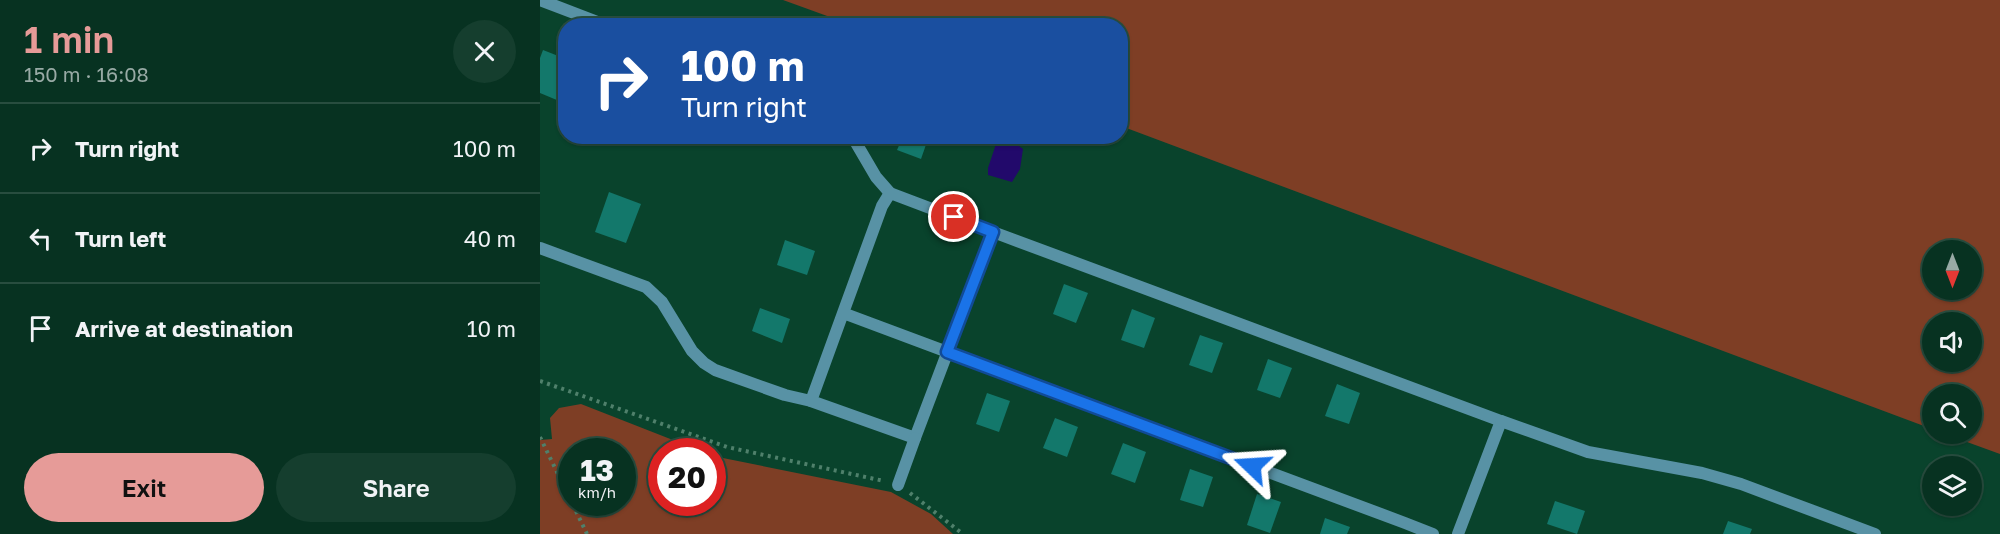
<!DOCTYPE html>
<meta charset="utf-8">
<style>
body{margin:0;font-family:"Golos Text",sans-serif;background:#153e2e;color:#f1f3f6;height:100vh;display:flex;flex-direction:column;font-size:22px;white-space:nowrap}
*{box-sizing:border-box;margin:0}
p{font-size:20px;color:#98aaa5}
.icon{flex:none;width:33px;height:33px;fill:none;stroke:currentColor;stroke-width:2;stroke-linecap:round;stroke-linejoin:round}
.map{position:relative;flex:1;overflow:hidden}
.panel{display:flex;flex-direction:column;background:#073221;width:540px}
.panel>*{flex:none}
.hud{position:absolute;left:18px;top:18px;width:570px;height:126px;border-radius:24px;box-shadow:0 2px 4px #0004,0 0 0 2px #284d3f;background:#1a4fa0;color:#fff;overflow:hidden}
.needle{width:39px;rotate:180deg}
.controls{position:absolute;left:1382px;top:240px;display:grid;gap:12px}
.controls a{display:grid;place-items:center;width:60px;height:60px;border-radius:50%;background:#073221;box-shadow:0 2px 4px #0004,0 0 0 2px #284d3f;font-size:30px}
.speed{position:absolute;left:18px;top:438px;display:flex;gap:12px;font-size:30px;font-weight:700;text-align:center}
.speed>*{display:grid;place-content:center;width:78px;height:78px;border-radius:50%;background:#073221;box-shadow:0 2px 4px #0004,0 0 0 2px #284d3f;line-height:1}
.speed small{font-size:15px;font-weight:400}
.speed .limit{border:9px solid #d22;background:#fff;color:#111}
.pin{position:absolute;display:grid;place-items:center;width:51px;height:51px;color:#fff;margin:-26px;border:3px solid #fff;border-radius:50%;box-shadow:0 2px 6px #0007}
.me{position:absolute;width:66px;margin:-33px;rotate:290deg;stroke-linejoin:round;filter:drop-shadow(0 0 4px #0008)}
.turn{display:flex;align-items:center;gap:21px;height:126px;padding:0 24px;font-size:27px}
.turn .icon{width:78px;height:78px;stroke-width:2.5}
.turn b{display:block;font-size:42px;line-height:51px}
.round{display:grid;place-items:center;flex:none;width:63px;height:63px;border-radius:32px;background:#153e2e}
.summary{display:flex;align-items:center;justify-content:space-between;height:102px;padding:0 24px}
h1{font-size:36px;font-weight:600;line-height:45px;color:#e69b98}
.button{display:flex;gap:12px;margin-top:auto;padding:12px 24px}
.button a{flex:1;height:69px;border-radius:36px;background:#e69b98;color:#111;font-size:24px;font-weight:600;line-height:69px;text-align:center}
.button a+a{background:#153e2e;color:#f1f3f6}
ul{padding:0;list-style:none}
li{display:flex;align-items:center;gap:18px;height:90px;padding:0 24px;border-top:2px solid #284d3f}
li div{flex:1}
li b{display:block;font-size:22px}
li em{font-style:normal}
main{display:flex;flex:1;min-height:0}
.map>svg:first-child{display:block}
</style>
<main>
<section class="panel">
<div class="summary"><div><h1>1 min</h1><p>150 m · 16:08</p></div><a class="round"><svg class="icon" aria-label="close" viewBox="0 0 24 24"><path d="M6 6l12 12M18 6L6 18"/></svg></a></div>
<ul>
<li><svg class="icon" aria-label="right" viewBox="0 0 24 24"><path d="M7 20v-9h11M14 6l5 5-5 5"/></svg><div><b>Turn right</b></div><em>100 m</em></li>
<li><svg class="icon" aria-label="left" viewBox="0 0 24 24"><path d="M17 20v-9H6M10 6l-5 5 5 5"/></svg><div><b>Turn left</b></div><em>40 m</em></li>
<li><svg class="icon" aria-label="arrive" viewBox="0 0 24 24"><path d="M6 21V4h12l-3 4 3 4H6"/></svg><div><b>Arrive at destination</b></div><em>10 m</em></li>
</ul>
<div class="button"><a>Exit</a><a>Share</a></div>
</section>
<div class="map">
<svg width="1460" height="534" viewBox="0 0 1460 534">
<rect width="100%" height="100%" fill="#09432c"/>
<!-- green -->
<g fill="#7e3e25" fill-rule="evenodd">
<path d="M 243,0 L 1460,0 L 1460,454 L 1405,434 L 1431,434 L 1431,394 L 1392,394 L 1392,429 L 581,126 L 580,26 L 312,25 ZM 1392,250 L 1431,250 L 1431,290 L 1392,290 ZM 1392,322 L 1431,322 L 1431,362 L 1392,362 Z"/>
<path d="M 41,404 L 161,451 L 122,452 L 122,502 L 172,502 L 173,456 L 351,492 L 391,514 L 413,534 L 0,534 L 0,440 L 12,439 L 10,418 L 19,408 ZM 32,452 L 82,452 L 82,502 L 32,502 Z"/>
</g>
<!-- water -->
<path fill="#22096b" d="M 457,141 L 479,146 L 483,149 L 480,169 L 472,182 L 448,175 L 448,168 Z"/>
<!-- building -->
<g fill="#13786b">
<path d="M 3,50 L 26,59 L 24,103 L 0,93 L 0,58 Z"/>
<path d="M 363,136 L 389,136 L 381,159 L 357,150 Z"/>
<path d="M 69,192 L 101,204 L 86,243 L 55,232 Z"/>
<path d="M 245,240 L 275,251 L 267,275 L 237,265 Z"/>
<path d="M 524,284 L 548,293 L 536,323 L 513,314 Z"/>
<path d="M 220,308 L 250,319 L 242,343 L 212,331 Z"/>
<path d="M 592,309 L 615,318 L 604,348 L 581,340 Z"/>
<path d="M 660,335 L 683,343 L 672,373 L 649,365 Z"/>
<path d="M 728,359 L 752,368 L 740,398 L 717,390 Z"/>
<path d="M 797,384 L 820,393 L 809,424 L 785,416 Z"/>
<path d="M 447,393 L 470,401 L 459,432 L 436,424 Z"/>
<path d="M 515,418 L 538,427 L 527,457 L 503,448 Z"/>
<path d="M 583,443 L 606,452 L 595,483 L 571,474 Z"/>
<path d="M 650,469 L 673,477 L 663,507 L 640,500 Z"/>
<path d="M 717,494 L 741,502 L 730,533 L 707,525 Z"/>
<path d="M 1015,501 L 1045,511 L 1037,534 L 1007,524 Z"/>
<path d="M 785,518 L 810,527 L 807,534 L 780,534 Z"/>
<path d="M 1188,521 L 1212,529 L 1210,534 L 1183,534 Z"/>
</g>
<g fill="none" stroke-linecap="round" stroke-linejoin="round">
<!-- path -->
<g stroke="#4f806b" stroke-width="4" stroke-dasharray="3 4.5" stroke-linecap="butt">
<path d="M 0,381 L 187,447 L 344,481"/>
<path d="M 0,437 L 47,534"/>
<path d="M 370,493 L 423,534"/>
</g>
<!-- lane -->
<g stroke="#5892a5" stroke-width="12">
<path d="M 0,0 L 68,26"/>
<path d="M 312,136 L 336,177 L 350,193"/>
<path d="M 453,232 L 961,421 L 918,534"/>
<path d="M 0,248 L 106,287 L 122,302 L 152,351 L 164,363 L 175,370 L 245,395 L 271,401"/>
<path d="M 303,313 L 342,206 L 350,193 L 453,232 L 375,438 L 271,401 L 303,313 L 865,523 L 893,534"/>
<path d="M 961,421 L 1048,452 L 1162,473 L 1201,484 L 1335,534"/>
<path d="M 358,485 L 375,438"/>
</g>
</g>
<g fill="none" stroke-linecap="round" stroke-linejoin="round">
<!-- route casing -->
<g stroke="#114b97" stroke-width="15">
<path id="route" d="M 414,217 L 453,232 L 407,352 L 712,466"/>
</g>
<!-- route -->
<use href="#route" stroke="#1a73e8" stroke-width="10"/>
</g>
</svg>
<div class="controls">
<a><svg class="needle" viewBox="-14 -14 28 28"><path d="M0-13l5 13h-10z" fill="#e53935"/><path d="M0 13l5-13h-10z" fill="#98aaa5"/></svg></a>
<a><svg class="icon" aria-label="sound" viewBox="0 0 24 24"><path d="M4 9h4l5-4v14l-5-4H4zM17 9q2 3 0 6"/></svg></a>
<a><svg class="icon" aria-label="search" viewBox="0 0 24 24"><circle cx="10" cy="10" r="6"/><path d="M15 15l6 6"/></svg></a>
<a><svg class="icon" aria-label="layers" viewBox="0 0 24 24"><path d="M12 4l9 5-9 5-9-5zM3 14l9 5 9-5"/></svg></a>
</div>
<div class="speed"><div>13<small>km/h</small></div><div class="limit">20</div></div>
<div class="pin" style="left:414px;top:217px;background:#d93025"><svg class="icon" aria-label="arrive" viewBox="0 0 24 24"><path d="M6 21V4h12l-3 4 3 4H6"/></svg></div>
<svg class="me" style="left:712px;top:466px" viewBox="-20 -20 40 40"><path d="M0-17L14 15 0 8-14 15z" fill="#1a73e8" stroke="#fff" stroke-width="4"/></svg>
<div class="hud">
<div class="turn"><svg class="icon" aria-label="right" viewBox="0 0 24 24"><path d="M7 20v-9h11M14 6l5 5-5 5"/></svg><div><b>100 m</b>Turn right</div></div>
</div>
</div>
</main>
